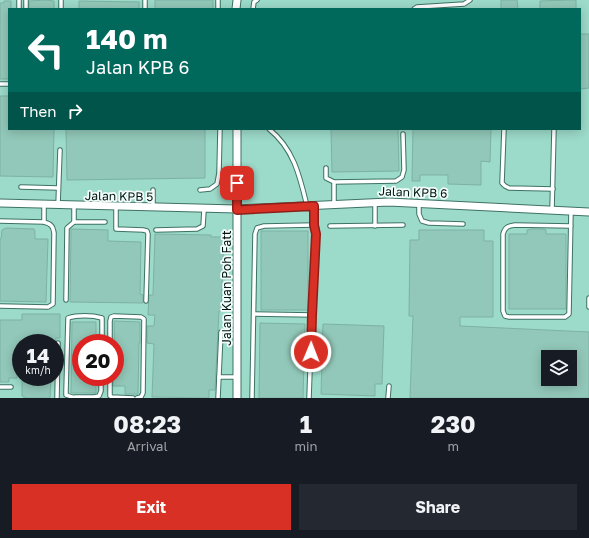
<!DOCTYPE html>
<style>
body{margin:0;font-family:"Golos Text",sans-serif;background:#242831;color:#f1f3f6;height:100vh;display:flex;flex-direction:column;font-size:15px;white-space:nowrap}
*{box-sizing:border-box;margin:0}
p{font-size:13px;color:#9ea1a6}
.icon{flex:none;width:22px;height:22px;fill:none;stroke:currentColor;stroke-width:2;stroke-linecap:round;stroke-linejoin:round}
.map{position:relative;height:398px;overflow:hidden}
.panel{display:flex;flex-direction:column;background:#171b24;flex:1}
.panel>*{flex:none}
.top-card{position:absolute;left:8px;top:8px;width:573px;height:122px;border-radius:0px;box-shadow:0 2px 10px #0003;background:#00695c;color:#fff;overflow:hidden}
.fabs{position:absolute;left:541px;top:350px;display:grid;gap:8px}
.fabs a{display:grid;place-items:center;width:36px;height:36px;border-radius:0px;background:#171b24;box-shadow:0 2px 10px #0003;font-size:20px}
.speed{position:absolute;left:12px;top:334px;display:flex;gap:8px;font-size:20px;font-weight:700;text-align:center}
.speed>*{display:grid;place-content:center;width:52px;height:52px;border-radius:50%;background:#171b24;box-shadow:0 2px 10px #0003;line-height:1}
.speed small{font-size:10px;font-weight:400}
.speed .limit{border:6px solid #d22;background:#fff;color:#111}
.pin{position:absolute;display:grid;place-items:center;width:34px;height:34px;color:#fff;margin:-17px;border-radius:8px;box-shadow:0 2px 6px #0006}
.me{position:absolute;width:44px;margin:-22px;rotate:1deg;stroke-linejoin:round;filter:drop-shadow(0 0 3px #0008)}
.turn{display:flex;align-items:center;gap:14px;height:84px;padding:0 12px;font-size:18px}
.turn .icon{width:52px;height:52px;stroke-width:2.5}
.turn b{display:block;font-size:28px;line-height:34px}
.then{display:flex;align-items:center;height:38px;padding:0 12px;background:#0003;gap:8px;font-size:15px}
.eta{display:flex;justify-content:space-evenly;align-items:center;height:68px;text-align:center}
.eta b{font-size:24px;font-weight:700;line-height:28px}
.button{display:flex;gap:8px;margin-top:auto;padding:8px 12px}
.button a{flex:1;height:46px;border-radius:0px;background:#d93025;color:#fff;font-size:16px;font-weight:700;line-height:46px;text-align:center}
.button a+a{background:#242831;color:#f1f3f6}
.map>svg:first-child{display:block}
</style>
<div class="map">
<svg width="589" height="398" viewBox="0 0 589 398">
<rect width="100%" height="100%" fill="#b1e8d8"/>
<!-- built -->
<path fill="#9cdac9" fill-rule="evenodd" d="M 0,0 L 589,0 L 589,398 L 0,398 ZM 9,9 L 580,9 L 580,129 L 9,129 ZM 21,343 L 55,343 L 55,377 L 21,377 ZM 81,343 L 115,343 L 115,377 L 81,377 ZM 548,357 L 570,357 L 570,379 L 548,379 Z"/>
<!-- building -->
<g fill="#92c8b9" stroke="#7db1a3" fill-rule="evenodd">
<path d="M 46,0 L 54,1 L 54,9 L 29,9 L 29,1 Z"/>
<rect x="155" y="0" width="58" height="9"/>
<path d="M 501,0 L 517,0 L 518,9 L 501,9 Z"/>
<path d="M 570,0 L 576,0 L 576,9 L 540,9 L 540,1 Z"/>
<path d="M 4,1 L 11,1 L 11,9 L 9,9 L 9,79 L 0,79 L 0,3 L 4,3 Z"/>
<path d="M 79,1 L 139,2 L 139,9 L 79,9 Z"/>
<path d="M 580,34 L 589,34 L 589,88 L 580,89 Z"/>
<path d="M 0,96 L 9,96 L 9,129 L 54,129 L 53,177 L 0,176 Z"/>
<path d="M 66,129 L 205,129 L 205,178 L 67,180 Z"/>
<path d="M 331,129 L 398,129 L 399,171 L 332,172 Z"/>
<path d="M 413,129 L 491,129 L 490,162 L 481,161 L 481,185 L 448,184 L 448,175 L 420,175 L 420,181 L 412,181 Z"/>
<path d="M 6,228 L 34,229 L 35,231 L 35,239 L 48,239 L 46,302 L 0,301 L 0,239 L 1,239 L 2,230 Z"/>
<path d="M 71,229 L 108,230 L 108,241 L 141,242 L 140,294 L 143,295 L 143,303 L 70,302 Z"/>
<path d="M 531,229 L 543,229 L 546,230 L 546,234 L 566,234 L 566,309 L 509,309 L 509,234 L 527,234 L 527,230 Z"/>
<path d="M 419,230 L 484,230 L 484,241 L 493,241 L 493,317 L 460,317 L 460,326 L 589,332 L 589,398 L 410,398 L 413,316 L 409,316 L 410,240 L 419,240 ZM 548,357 L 570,357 L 570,379 L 548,379 Z"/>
<rect x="261" y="231" width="47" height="79"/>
<path d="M 155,234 L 211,235 L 211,237 L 224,237 L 221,311 L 219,311 L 215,390 L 209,390 L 209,398 L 152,397 L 154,344 L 147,343 L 147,326 L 154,326 L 155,315 L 148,315 L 149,295 L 153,295 Z"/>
<path d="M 22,314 L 60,314 L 60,338 L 56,338 L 55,343 L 18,343 L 17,378 L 9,378 L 9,382 L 0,382 L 0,320 L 22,320 Z"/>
<path d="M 114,321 L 140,322 L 140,343 L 139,343 L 138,394 L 125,394 L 125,386 L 113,386 L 113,377 L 115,377 Z"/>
<path d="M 72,322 L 96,322 L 96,343 L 81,343 L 81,377 L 96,377 L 96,393 L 71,393 Z"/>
<path d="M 260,323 L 305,324 L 303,398 L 259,398 Z"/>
<path d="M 323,324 L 384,326 L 382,384 L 375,384 L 375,396 L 321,394 Z"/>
<path d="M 22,377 L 51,377 L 50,398 L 24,398 L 24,396 L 22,396 Z"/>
</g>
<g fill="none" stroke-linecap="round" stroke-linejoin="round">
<!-- service casing -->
<g stroke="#3e7265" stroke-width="5.5">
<g id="service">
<path d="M 19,0 L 19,9"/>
<path d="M 61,0 L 61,9"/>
<path d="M 218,0 L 218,9"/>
<path d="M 26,9 L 26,0"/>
<path d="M 145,9 L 145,0"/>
<path d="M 253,9 L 254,2 L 257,0"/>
<path d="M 414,9 L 417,7 L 464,4 L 470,0"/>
<path d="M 0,84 L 9,84"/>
<path d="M 269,129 C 294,149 300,177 307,206"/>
<path d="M 504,129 L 502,183 L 505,186 L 509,188 L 553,189"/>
<path d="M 326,168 L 326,178 L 334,182 L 334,204"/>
<path d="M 334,182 L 396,181 L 402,177 L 404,170 L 403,134"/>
<path d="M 21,187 L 58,188"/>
<path d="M 200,190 L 210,189 L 217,184 L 219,173 L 220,129"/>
<path d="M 375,202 L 375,226"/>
<path d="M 419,204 L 419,214 L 422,221 L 429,223 L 463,224"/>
<path d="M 44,205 L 44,222"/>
<path d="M 58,205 L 60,150"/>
<path d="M 74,206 L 74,222 L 105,222"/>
<path d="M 116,207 L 116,229 L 143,230 L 147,231 L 148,234 L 146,301"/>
<path d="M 153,207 L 153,190"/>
<path d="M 552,210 L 554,129"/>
<path d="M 0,221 L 44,222 C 51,224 53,226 54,233 L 53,304 L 48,307 L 0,306"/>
<path d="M 330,226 L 403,225"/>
<path d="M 571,226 L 515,225 C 508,226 505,227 503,234 L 503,311 L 505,316 L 509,317 L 565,317 L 569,314 L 571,212"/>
<path d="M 156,230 L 197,229 L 203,226 L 204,210"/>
<path d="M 589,298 L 589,307"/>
<path d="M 66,300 L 67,228 L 74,222"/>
<path d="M 254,314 L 312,315"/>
<path d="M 110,343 L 110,321 L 111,317 L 114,316 L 141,317 L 144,319 L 143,393 L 141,397 L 137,398"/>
<path d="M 110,377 L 110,396 L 112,397 L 133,398"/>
<path d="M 219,377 L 237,377"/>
<path d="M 0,387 L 11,387"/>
<path d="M 75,397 L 94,397 L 99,396 L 101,391 L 101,377"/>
<path d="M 57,398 L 58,343"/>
<path d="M 75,398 L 66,395 L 66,391 L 68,318 C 77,315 92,315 102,318 L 102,343"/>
<path d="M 218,398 L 221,332"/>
<path d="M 252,398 L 255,234 L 257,228 L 264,226 L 314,225"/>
<path d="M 309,398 L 312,315 L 316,234 L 314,225 L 315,205"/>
<path d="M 388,398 L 389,386"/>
</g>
</g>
<!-- minor casing -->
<g stroke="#3e7265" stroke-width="9">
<g id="minor">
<path d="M 236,9 L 237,0"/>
<path d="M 237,129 L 237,398"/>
<path d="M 0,203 L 237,209 L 389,202 L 589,212"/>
</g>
</g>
<!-- service -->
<use href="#service" stroke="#fff" stroke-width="3.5"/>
<!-- minor -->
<use href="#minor" stroke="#fff" stroke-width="7"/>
</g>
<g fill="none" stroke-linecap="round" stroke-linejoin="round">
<!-- route casing -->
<g stroke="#8d1f18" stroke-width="10">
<path id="route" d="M 237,183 L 237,210 L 314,206 L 314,225 L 316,234 L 312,315 L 311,352"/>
</g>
<!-- route -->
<use href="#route" stroke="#d93025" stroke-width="7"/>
</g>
<g text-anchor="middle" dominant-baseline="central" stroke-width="3.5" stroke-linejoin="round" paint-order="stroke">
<!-- street labels -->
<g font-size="12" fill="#011410" stroke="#f3fefb">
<text transform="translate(413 192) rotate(2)">Jalan KPB 6</text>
<text transform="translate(119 196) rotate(1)">Jalan KPB 5</text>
<text transform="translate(226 288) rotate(-90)">Jalan Kuan Poh Fatt</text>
</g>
</g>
</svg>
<div class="fabs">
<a><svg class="icon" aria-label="layers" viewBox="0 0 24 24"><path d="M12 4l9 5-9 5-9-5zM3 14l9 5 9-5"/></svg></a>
</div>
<div class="speed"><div>14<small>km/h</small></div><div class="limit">20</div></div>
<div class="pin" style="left:237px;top:183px;background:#d93025"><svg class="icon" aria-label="arrive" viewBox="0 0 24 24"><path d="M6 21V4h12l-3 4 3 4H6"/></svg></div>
<svg class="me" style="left:311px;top:352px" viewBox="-20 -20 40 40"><circle r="17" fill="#d93025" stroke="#fff" stroke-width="3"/><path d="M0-11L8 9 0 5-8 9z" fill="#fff"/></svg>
<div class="top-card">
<div class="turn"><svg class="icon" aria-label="left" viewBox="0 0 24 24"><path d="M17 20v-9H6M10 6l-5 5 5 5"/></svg><div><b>140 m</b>Jalan KPB 6</div></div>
<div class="then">Then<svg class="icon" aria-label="right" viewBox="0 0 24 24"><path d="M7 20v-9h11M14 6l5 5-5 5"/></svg></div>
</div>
</div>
<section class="panel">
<div class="eta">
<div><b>08:23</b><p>Arrival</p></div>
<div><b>1</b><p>min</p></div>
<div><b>230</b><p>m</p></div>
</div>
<div class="button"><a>Exit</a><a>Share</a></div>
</section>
